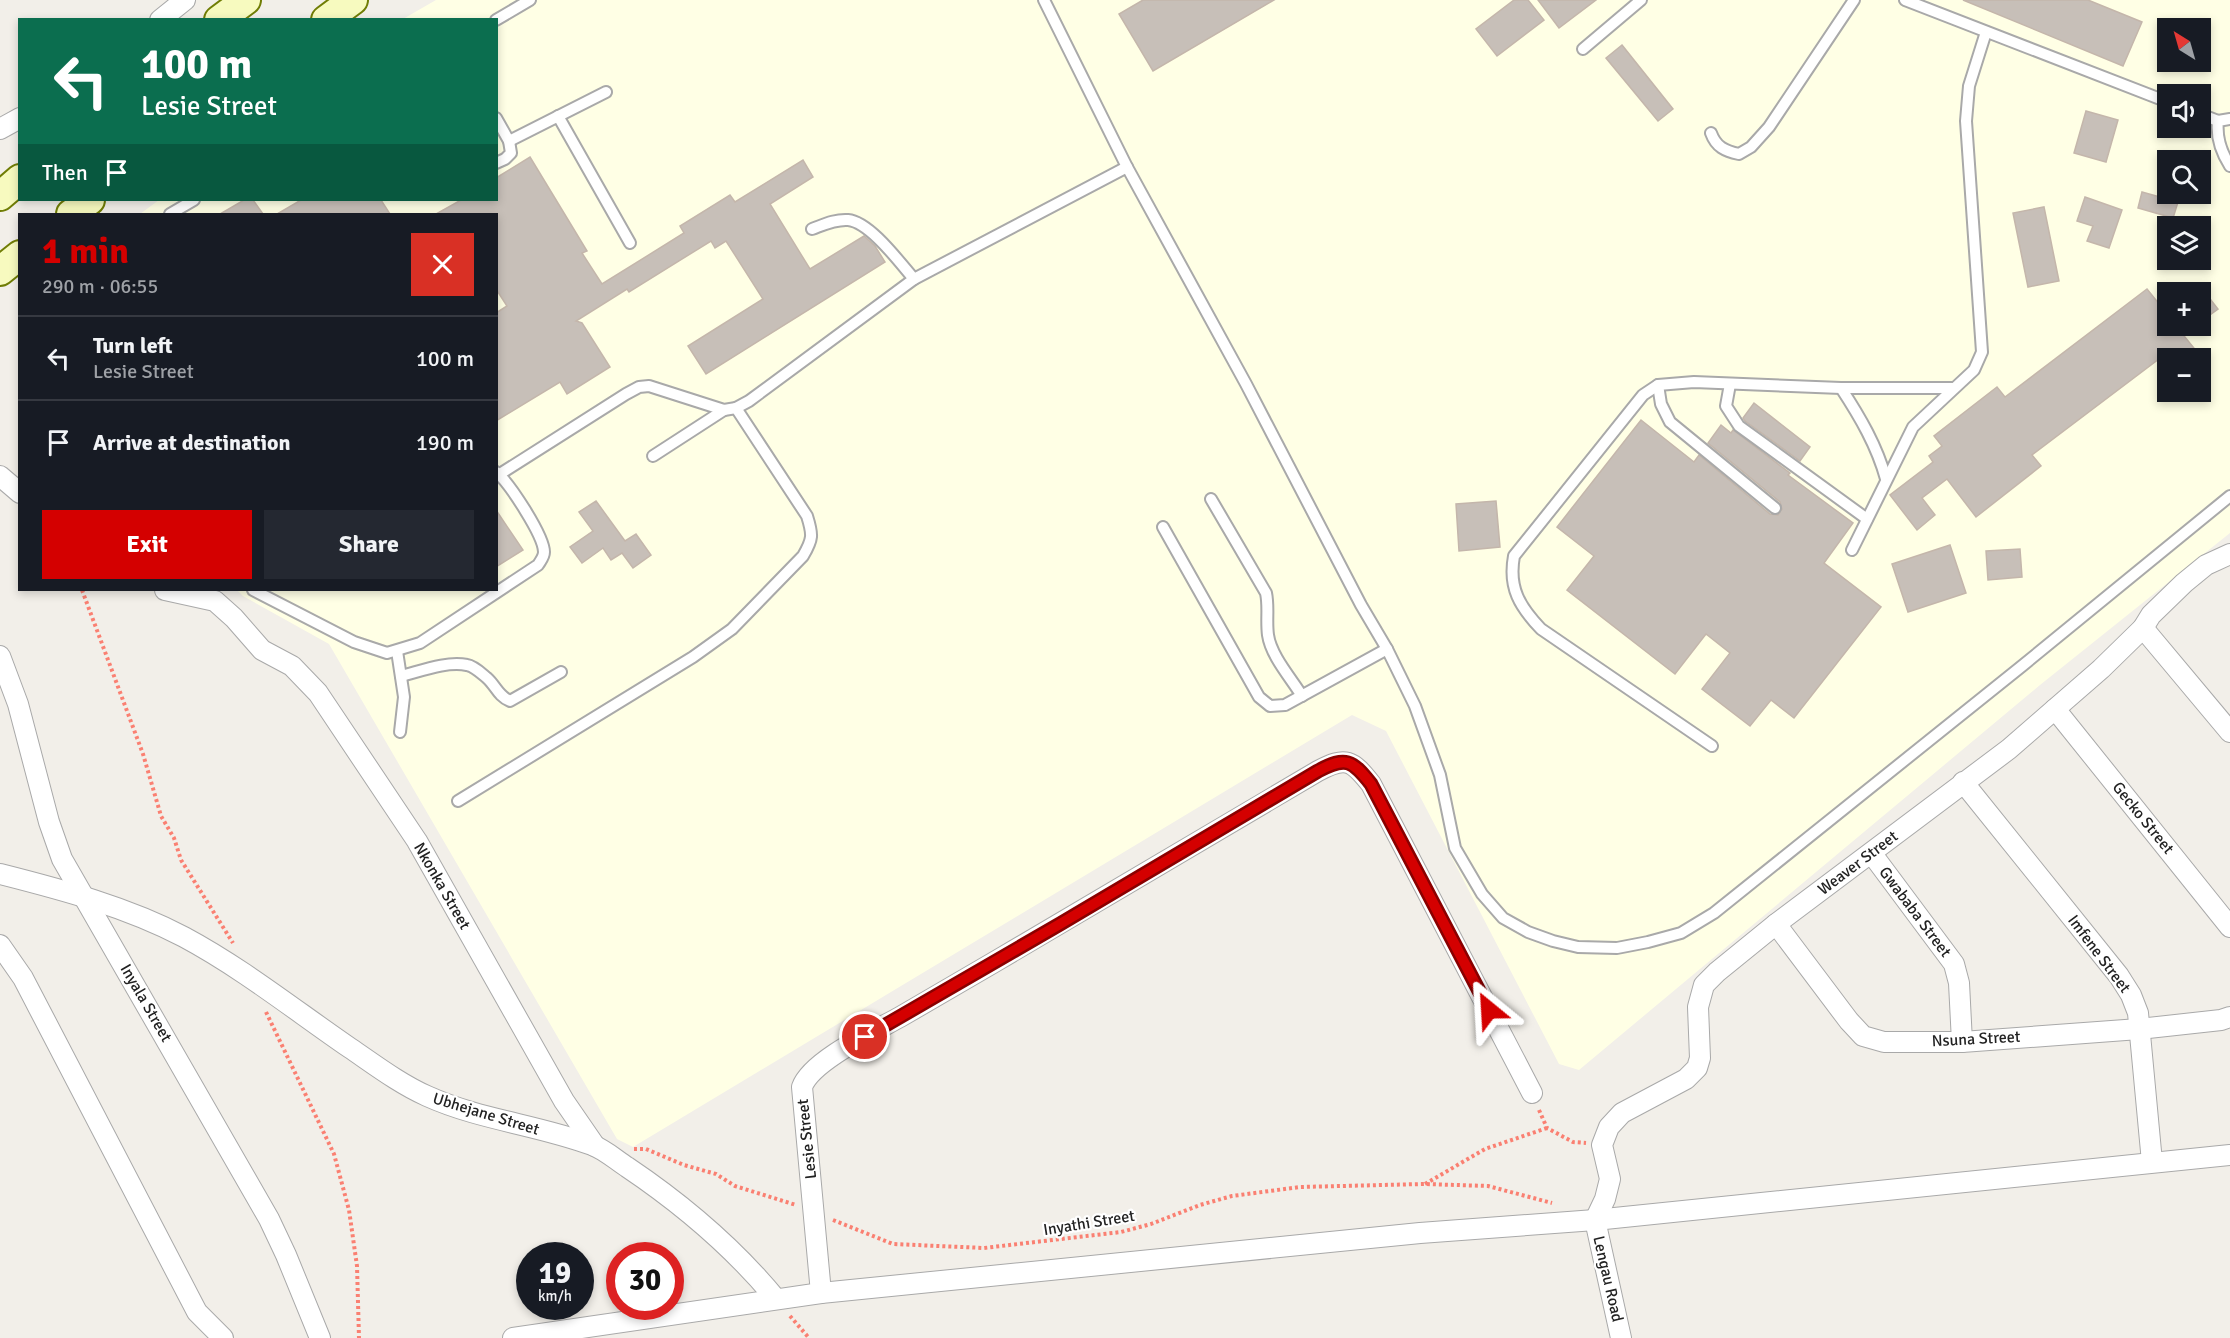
<!DOCTYPE html>
<meta charset="utf-8">
<style>
body{margin:0;font-family:Signika,sans-serif;background:#242831;color:#f1f3f6;height:100vh;display:flex;flex-direction:column;font-size:22px;white-space:nowrap}
*{box-sizing:border-box;margin:0}
p{font-size:20px;color:#9ea1a6}
.icon{flex:none;width:33px;height:33px;fill:none;stroke:currentColor;stroke-width:2;stroke-linecap:round;stroke-linejoin:round}
.map{position:relative;flex:1;overflow:hidden}
.sheet{position:absolute;left:18px;top:213px;width:480px;height:378px;display:flex;flex-direction:column;background:#171b24;border-radius:0px;box-shadow:0 3px 9px #0003}
.sheet>*{flex:none}
.guide{position:absolute;left:18px;top:18px;width:480px;height:183px;border-radius:0px;box-shadow:0 3px 9px #0003;background:#0b6e4f;color:#fff;overflow:hidden}
.needle{width:39px;rotate:323deg}
.controls{position:absolute;left:2157px;top:18px;display:grid;gap:12px}
.controls a{display:grid;place-items:center;width:54px;height:54px;border-radius:0px;background:#171b24;box-shadow:0 3px 9px #0003;font-size:30px}
.speed{position:absolute;left:516px;top:1242px;display:flex;gap:12px;font-size:30px;font-weight:700;text-align:center}
.speed>*{display:grid;place-content:center;width:78px;height:78px;border-radius:50%;background:#171b24;box-shadow:0 3px 9px #0003;line-height:1}
.speed small{font-size:15px;font-weight:400}
.speed .limit{border:9px solid #d22;background:#fff;color:#111}
.pin{position:absolute;display:grid;place-items:center;width:51px;height:51px;color:#fff;margin:-26px;border:3px solid #fff;border-radius:50%;box-shadow:0 2px 6px #0007}
.me{position:absolute;width:66px;margin:-33px;rotate:333deg;stroke-linejoin:round;filter:drop-shadow(0 0 4px #0008)}
.turn{display:flex;align-items:center;gap:21px;height:126px;padding:0 24px;font-size:27px}
.turn .icon{width:78px;height:78px;stroke-width:2.5}
.turn b{display:block;font-size:42px;line-height:51px}
.then{display:flex;align-items:center;height:57px;padding:0 24px;background:#0003;gap:12px;font-size:22px}
.round{display:grid;place-items:center;flex:none;width:63px;height:63px;border-radius:0px;background:#242831}
.summary{display:flex;align-items:center;justify-content:space-between;height:102px;padding:0 24px}
h1{font-size:36px;font-weight:700;line-height:45px;color:#d40000}
.action{display:flex;gap:12px;margin-top:auto;padding:12px 24px}
.action a{flex:1;height:69px;border-radius:0px;background:#d40000;color:#fff;font-size:24px;font-weight:700;line-height:69px;text-align:center}
.action a+a{background:#242831;color:#f1f3f6}
ul{padding:0;list-style:none}
li{display:flex;align-items:center;gap:18px;height:84px;padding:0 24px;border-top:2px solid #363941}
li div{flex:1}
li b{display:block;font-size:22px}
li em{font-style:normal}
.map>svg:first-child{display:block}
</style>
<div class="map">
<svg width="2230" height="1338" viewBox="0 0 2230 1338">
<rect width="100%" height="100%" fill="#f2efe9"/>
<!-- education -->
<path fill="#ffffe5" fill-rule="evenodd" d="M 436,0 L 2230,0 L 2230,533 L 2040,685 L 1579,1070 L 1559,1064 L 1386,731 L 1352,715 L 633,1147 L 617,1139 L 329,644 L 243,596 L 237,590 L 496,590 L 496,214 L 140,214 L 159,200 L 496,200 L 496,20 L 403,19 ZM 2168,28 L 2200,28 L 2200,62 L 2168,62 ZM 2168,94 L 2200,94 L 2200,128 L 2168,128 ZM 2168,160 L 2200,160 L 2200,194 L 2168,194 ZM 2168,226 L 2200,226 L 2200,260 L 2168,260 ZM 2168,292 L 2200,292 L 2200,326 L 2168,326 ZM 2168,358 L 2200,358 L 2200,392 L 2168,392 Z"/>
<!-- building -->
<g fill="#c7bfb8" stroke="#c4b6ab" stroke-width="1.5">
<path d="M 1143,0 L 1274,0 L 1153,71 L 1119,14 Z"/>
<path d="M 1514,0 L 1528,0 L 1544,20 L 1497,56 L 1476,29 Z"/>
<path d="M 1538,0 L 1596,0 L 1559,28 Z"/>
<path d="M 1963,0 L 2088,0 L 2142,22 L 2123,66 Z"/>
<path d="M 1622,45 L 1673,109 L 1658,121 L 1606,58 Z"/>
<path d="M 2086,111 L 2118,120 L 2106,162 L 2074,153 Z"/>
<path d="M 530,157 L 587,251 L 582,253 L 602,284 L 684,233 L 680,226 L 730,195 L 735,202 L 803,160 L 813,177 L 770,204 L 810,269 L 864,236 L 875,246 L 885,262 L 706,374 L 688,346 L 763,299 L 726,241 L 715,248 L 711,241 L 629,292 L 627,289 L 576,321 L 582,323 L 610,367 L 567,394 L 560,382 L 496,421 L 496,313 L 507,306 L 496,289 L 496,214 L 436,214 L 461,200 L 496,200 L 496,178 Z"/>
<path d="M 2142,192 L 2178,202 L 2173,218 L 2138,208 Z"/>
<path d="M 2085,197 L 2122,210 L 2109,248 L 2087,241 L 2093,226 L 2077,221 Z"/>
<path d="M 244,200 L 253,200 L 263,214 L 220,214 Z"/>
<path d="M 301,200 L 381,200 L 390,214 L 277,214 Z"/>
<path d="M 2044,207 L 2059,281 L 2028,287 L 2013,213 Z"/>
<path d="M 2200,286 L 2218,309 L 2200,322 Z"/>
<path d="M 2147,289 L 2168,315 L 2168,326 L 2176,326 L 2202,358 L 2159,359 L 2032,455 L 2041,466 L 1976,517 L 1947,479 L 1922,498 L 1935,515 L 1917,530 L 1890,495 L 1933,462 L 1929,456 L 1942,446 L 1934,436 L 1997,387 L 2005,397 Z"/>
<path d="M 1754,403 L 1810,447 L 1800,461 L 1745,421 L 1743,418 Z"/>
<path d="M 1641,420 L 1694,462 L 1699,455 L 1770,514 L 1778,515 L 1782,509 L 1780,502 L 1708,443 L 1721,425 L 1731,433 L 1733,430 L 1790,473 L 1788,475 L 1853,523 L 1824,563 L 1881,607 L 1794,718 L 1771,700 L 1750,726 L 1702,689 L 1730,653 L 1706,634 L 1675,674 L 1567,590 L 1594,556 L 1557,527 Z"/>
<path d="M 596,501 L 625,541 L 636,534 L 651,555 L 633,568 L 622,553 L 611,560 L 603,548 L 582,563 L 570,547 L 593,531 L 579,512 Z"/>
<path d="M 1496,501 L 1500,547 L 1459,551 L 1456,504 Z"/>
<path d="M 496,510 L 523,550 L 496,567 Z"/>
<path d="M 1950,545 L 1966,593 L 1908,612 L 1892,564 Z"/>
<path d="M 2020,549 L 2022,577 L 1988,580 L 1986,551 Z"/>
</g>
<g fill="none" stroke-linecap="round" stroke-linejoin="round">
<!-- service casing -->
<g stroke="#a9a9a9" stroke-width="14">
<g id="service">
<path d="M 1044,0 L 1127,167 L 1246,384 L 1361,605 L 1387,649 L 1415,706 L 1440,775 L 1455,848 L 1482,894 L 1503,918 L 1528,932 L 1553,941 L 1578,947 L 1617,948 L 1648,942 L 1681,933 L 1714,913 L 2022,666 L 2230,496"/>
<path d="M 1905,0 L 2168,102"/>
<path d="M 496,20 L 530,0"/>
<path d="M 1583,49 L 1641,0"/>
<path d="M 2200,114 L 2218,121"/>
<path d="M 558,116 L 630,243"/>
<path d="M 496,118 L 509,141 L 511,153 L 505,159 L 496,163"/>
<path d="M 2230,119 L 2218,121 C 2216,138 2221,152 2230,166"/>
<path d="M 1711,133 C 1716,147 1725,151 1739,154 L 1751,147 L 1769,127 L 1854,0"/>
<path d="M 509,141 L 606,92"/>
<path d="M 170,214 L 194,200"/>
<path d="M 812,229 C 823,225 835,219 848,220 C 870,222 900,263 914,279 L 1127,167"/>
<path d="M 1730,384 L 1726,406 L 1739,426 L 1867,519"/>
<path d="M 1658,385 L 1661,404 L 1670,422 L 1775,508"/>
<path d="M 1841,388 C 1860,417 1877,446 1886,479"/>
<path d="M 653,456 L 724,410"/>
<path d="M 500,474 L 626,394 L 639,387 L 649,386 L 724,410 L 736,408 L 749,401 L 914,279"/>
<path d="M 1211,499 L 1266,593 C 1269,607 1266,620 1268,635 C 1271,656 1291,678 1302,696"/>
<path d="M 1163,527 L 1259,697 L 1270,706 L 1285,705 L 1387,649"/>
<path d="M 1852,550 L 1913,427 L 1974,370 L 1982,352 L 1966,121 L 1969,86 L 1986,32"/>
<path d="M 253,590 L 354,642 L 387,653 L 420,643 L 538,565 C 541,560 544,557 544,552 C 544,536 509,482 496,472"/>
<path d="M 397,651 L 404,697 L 400,732"/>
<path d="M 401,676 C 421,671 446,661 467,665 C 474,666 481,673 487,678 C 496,686 498,696 510,701 L 561,672"/>
<path d="M 1712,746 L 1541,629 C 1520,607 1508,588 1514,556 L 1643,395 L 1658,385 L 1694,382 L 1841,388 L 1953,388"/>
<path d="M 458,801 L 693,657 L 732,629 L 803,556 C 813,539 813,535 807,516 L 736,408"/>
</g>
</g>
<!-- minor casing -->
<g stroke="#a9a9a9" stroke-width="22">
<g id="minor">
<path d="M 160,20 L 185,0"/>
<path d="M 0,129 L 20,118"/>
<path d="M 0,476 L 20,493"/>
<path d="M 165,590 L 215,601 L 234,618 L 262,650 L 292,666 L 318,693 L 417,841 L 564,1101 L 595,1146"/>
<path d="M 2143,628 L 2230,732"/>
<path d="M 0,656 L 18,704 L 49,822 L 62,859 L 269,1219 L 286,1255 L 320,1338"/>
<path d="M 2055,709 L 2230,927"/>
<path d="M 1963,782 L 2119,976 L 2131,995 L 2138,1013 L 2152,1162"/>
<path d="M 1872,854 L 1954,964 L 1959,983 L 1962,1042"/>
<path d="M 0,874 C 63,890 127,907 184,937 C 242,968 296,1011 350,1048 C 375,1065 400,1084 427,1096 C 480,1120 539,1125 592,1145 C 604,1149 616,1160 627,1167 C 682,1204 733,1247 776,1299"/>
<path d="M 1776,924 L 1849,1021 L 1863,1036 L 1884,1042 L 1962,1042 L 2139,1029 L 2221,1020 L 2230,1017"/>
<path d="M 0,945 L 23,978 L 197,1312 L 223,1338"/>
<path d="M 821,1293 L 802,1087 C 811,1061 875,1031 900,1017 C 1040,936 1179,853 1318,771 C 1346,756 1352,760 1371,784 L 1532,1093"/>
<path d="M 513,1338 L 821,1293 L 1420,1233 L 1595,1220 L 2230,1155"/>
<path d="M 1621,1338 L 1595,1220 L 1605,1199 L 1610,1179 L 1602,1145 L 1609,1127 L 1622,1113 L 1686,1079 L 1697,1068 L 1700,1058 L 1698,1007 L 1704,985 L 1717,972 L 1776,924 L 2009,749 L 2101,669 L 2143,628 L 2151,615 L 2184,583 L 2206,565 L 2230,554"/>
</g>
</g>
<!-- secondary casing -->
<g stroke="#707d05" stroke-width="32">
<g id="secondary">
<path d="M 219,20 L 246,0"/>
<path d="M 326,20 L 353,0"/>
<path d="M 0,196 L 20,179"/>
<path d="M 71,214 L 90,200"/>
<path d="M 0,271 L 20,255"/>
</g>
</g>
<!-- path -->
<g stroke="#fa8072" stroke-width="4" stroke-dasharray="3 3" stroke-linecap="butt">
<path d="M 82,590 L 143,754 L 161,816 L 174,838 L 181,860 L 233,943"/>
<path d="M 266,1012 L 334,1154 L 349,1210 L 357,1266 L 359,1338"/>
<path d="M 1539,1110 L 1547,1128 L 1573,1142 L 1586,1143"/>
<path d="M 634,1149 L 646,1149 L 684,1165 L 716,1174 L 735,1186 L 796,1205"/>
<path d="M 1425,1184 L 1485,1149 L 1547,1128"/>
<path d="M 833,1220 L 893,1244 L 984,1248 L 1121,1232 L 1151,1224 L 1200,1205 L 1232,1196 L 1300,1187 L 1424,1184 L 1488,1186 L 1552,1203"/>
<path d="M 790,1316 L 809,1338"/>
</g>
<!-- service -->
<use href="#service" stroke="#fff" stroke-width="10"/>
<!-- minor -->
<use href="#minor" stroke="#fff" stroke-width="20"/>
<!-- secondary -->
<use href="#secondary" stroke="#f7fabf" stroke-width="28"/>
</g>
<g fill="none" stroke-linecap="round" stroke-linejoin="round">
<!-- route casing -->
<g stroke="#8a0000" stroke-width="15">
<path id="route" d="M 865,1037 L 1060,924 L 1318,771 C 1346,756 1352,760 1371,784 L 1489,1010"/>
</g>
<!-- route -->
<use href="#route" stroke="#d40000" stroke-width="10"/>
</g>
<g text-anchor="middle" dominant-baseline="central" stroke-width="4.5" stroke-linejoin="round" paint-order="stroke">
<!-- street labels -->
<g font-size="16" fill="#222" stroke="#fff">
<text transform="translate(2143 818) rotate(51)">Gecko Street</text>
<text transform="translate(1858 863) rotate(-37)">Weaver Street</text>
<text transform="translate(442 886) rotate(60)">Nkonka Street</text>
<text transform="translate(1915 912) rotate(53)">Gwababa Street</text>
<text transform="translate(2099 954) rotate(53)">Imfene Street</text>
<text transform="translate(146 1003) rotate(60)">Inyala Street</text>
<text transform="translate(1976 1039) rotate(-3)">Nsuna Street</text>
<text transform="translate(486 1114) rotate(17)">Ubhejane Street</text>
<text transform="translate(807 1139) rotate(-96)">Lesie Street</text>
<text transform="translate(1089 1223) rotate(-9)">Inyathi Street</text>
<text transform="translate(1608 1279) rotate(77)">Lengau Road</text>
</g>
</g>
</svg>
<div class="controls">
<a><svg class="needle" viewBox="-14 -14 28 28"><path d="M0-13l5 13h-10z" fill="#e53935"/><path d="M0 13l5-13h-10z" fill="#9ea1a6"/></svg></a>
<a><svg class="icon" aria-label="sound" viewBox="0 0 24 24"><path d="M4 9h4l5-4v14l-5-4H4zM17 9q2 3 0 6"/></svg></a>
<a><svg class="icon" aria-label="search" viewBox="0 0 24 24"><circle cx="10" cy="10" r="6"/><path d="M15 15l6 6"/></svg></a>
<a><svg class="icon" aria-label="layers" viewBox="0 0 24 24"><path d="M12 4l9 5-9 5-9-5zM3 14l9 5 9-5"/></svg></a>
<a>+</a>
<a>−</a>
</div>
<div class="speed"><div>19<small>km/h</small></div><div class="limit">30</div></div>
<div class="pin" style="left:865px;top:1037px;background:#d93025"><svg class="icon" aria-label="arrive" viewBox="0 0 24 24"><path d="M6 21V4h12l-3 4 3 4H6"/></svg></div>
<svg class="me" style="left:1489px;top:1010px" viewBox="-20 -20 40 40"><path d="M0-17L14 15 0 8-14 15z" fill="#d40000" stroke="#fff" stroke-width="4"/></svg>
<div class="guide">
<div class="turn"><svg class="icon" aria-label="left" viewBox="0 0 24 24"><path d="M17 20v-9H6M10 6l-5 5 5 5"/></svg><div><b>100 m</b>Lesie Street</div></div>
<div class="then">Then<svg class="icon" aria-label="arrive" viewBox="0 0 24 24"><path d="M6 21V4h12l-3 4 3 4H6"/></svg></div>
</div>
<section class="sheet">
<div class="summary"><div><h1>1 min</h1><p>290 m · 06:55</p></div><a class="round" style="background:#d93025;color:#fff"><svg class="icon" aria-label="close" viewBox="0 0 24 24"><path d="M6 6l12 12M18 6L6 18"/></svg></a></div>
<ul>
<li><svg class="icon" aria-label="left" viewBox="0 0 24 24"><path d="M17 20v-9H6M10 6l-5 5 5 5"/></svg><div><b>Turn left</b><p>Lesie Street</p></div><em>100 m</em></li>
<li><svg class="icon" aria-label="arrive" viewBox="0 0 24 24"><path d="M6 21V4h12l-3 4 3 4H6"/></svg><div><b>Arrive at destination</b></div><em>190 m</em></li>
</ul>
<div class="action"><a>Exit</a><a>Share</a></div>
</section>
</div>
